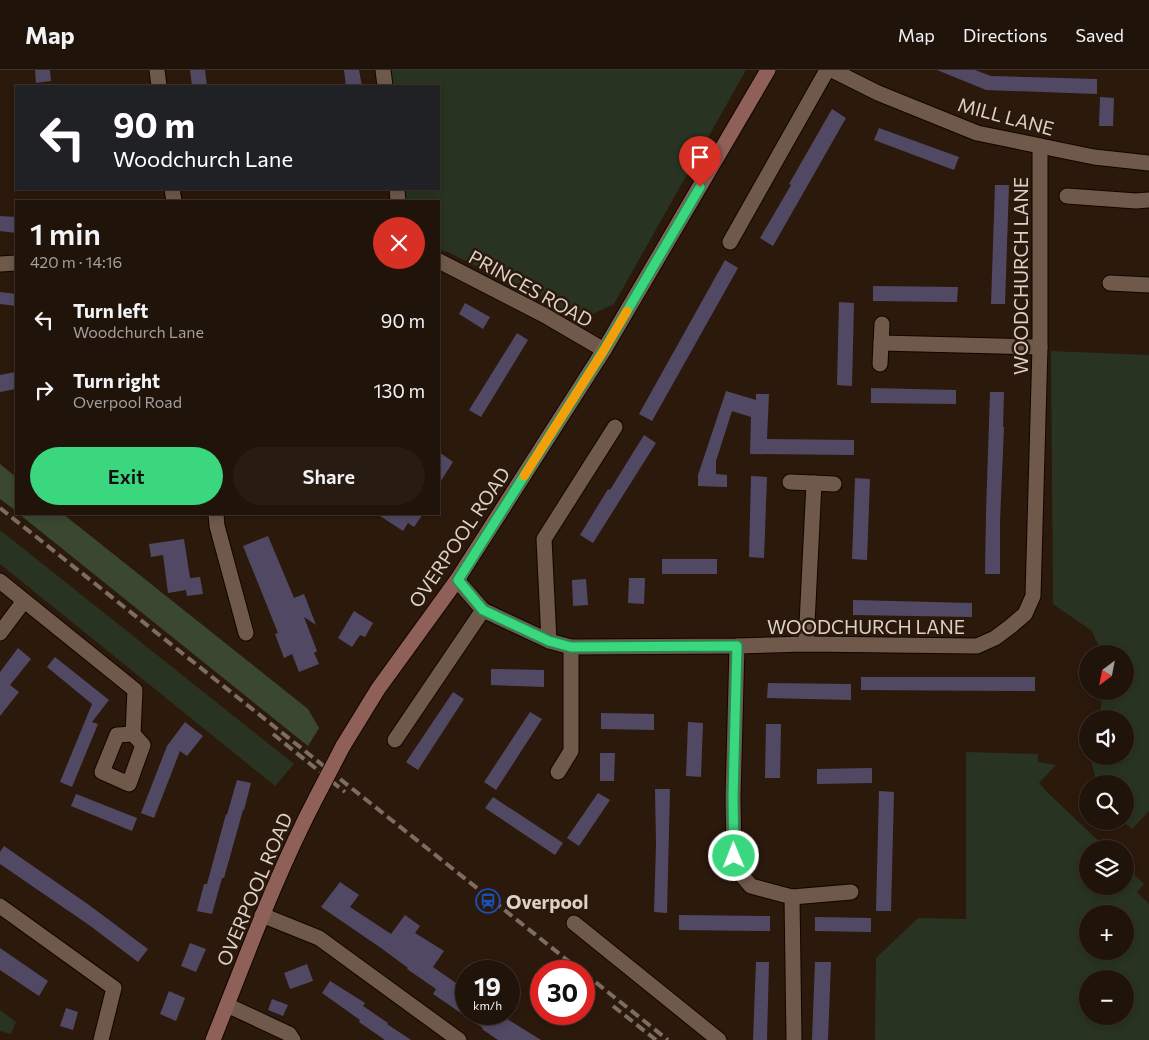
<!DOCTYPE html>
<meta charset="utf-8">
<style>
body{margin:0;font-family:Commissioner,sans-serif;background:#281c12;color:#f1f3f6;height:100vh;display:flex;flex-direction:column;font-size:19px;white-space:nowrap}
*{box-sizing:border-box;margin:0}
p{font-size:16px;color:#a29e9c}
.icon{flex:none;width:28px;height:28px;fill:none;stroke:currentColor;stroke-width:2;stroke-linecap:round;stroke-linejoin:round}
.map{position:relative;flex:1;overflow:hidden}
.side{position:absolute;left:15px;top:130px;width:425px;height:315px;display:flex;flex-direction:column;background:#201309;border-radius:0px;box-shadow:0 2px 8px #0003,0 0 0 1px #3d322a}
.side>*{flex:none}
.banner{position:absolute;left:15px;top:15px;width:425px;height:105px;border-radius:0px;box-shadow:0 2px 8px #0003,0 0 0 1px #3d322a;background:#202124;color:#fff;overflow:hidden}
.needle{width:32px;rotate:212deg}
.buttons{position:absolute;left:1079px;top:575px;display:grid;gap:10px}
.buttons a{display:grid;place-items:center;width:55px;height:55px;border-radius:50%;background:#201309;box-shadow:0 2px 8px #0003,0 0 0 1px #3d322a;font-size:25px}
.speed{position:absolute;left:455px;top:890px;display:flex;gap:10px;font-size:25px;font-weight:700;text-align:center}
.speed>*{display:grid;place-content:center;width:65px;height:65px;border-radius:50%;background:#201309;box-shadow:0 2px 8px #0003,0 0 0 1px #3d322a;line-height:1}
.speed small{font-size:12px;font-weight:400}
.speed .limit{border:8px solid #d22;background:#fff;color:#111}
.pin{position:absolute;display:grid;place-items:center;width:42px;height:42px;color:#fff;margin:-51px -21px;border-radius:50% 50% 50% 0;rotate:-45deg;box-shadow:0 0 5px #0007}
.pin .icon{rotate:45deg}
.me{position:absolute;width:55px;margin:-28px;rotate:359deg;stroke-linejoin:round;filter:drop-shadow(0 0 4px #0008)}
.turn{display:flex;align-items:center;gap:18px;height:105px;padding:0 15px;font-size:22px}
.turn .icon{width:65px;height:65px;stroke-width:2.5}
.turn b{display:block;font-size:35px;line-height:42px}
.round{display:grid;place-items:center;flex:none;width:52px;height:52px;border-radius:26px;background:#281c12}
.summary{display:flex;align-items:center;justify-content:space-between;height:85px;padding:0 15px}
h1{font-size:30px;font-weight:600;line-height:38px}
.cta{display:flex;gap:10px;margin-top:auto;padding:10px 15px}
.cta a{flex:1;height:58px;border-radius:30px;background:#3ad77f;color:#111;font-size:20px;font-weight:600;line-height:58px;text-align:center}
.cta a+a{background:#281c12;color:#f1f3f6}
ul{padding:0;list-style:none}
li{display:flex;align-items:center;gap:15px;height:70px;padding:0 15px}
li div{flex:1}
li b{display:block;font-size:19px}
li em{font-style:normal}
header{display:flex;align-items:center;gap:30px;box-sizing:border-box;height:70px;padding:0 25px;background:#201309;border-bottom:1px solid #3d322a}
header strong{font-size:24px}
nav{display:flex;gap:28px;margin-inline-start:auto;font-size:18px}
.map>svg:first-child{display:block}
</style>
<header>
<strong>Map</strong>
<nav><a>Map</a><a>Directions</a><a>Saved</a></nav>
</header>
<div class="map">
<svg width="1149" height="970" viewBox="0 0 1149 970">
<rect width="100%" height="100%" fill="#2b190c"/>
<!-- green -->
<g fill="#293321" fill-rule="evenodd">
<path d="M 389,0 L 746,0 L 614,234 L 580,250 L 448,182 L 439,180 L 439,131 L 404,131 L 402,119 L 439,119 L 439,16 L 391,16 Z"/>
<path d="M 1051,281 L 1149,285 L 1149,741 L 1132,759 L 1123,751 L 1125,751 L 1125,714 L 1097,714 L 1091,690 L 1092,686 L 1125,686 L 1125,649 L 1099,649 L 1103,621 L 1125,621 L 1125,584 L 1102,584 L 1092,561 L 1053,534 Z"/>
<path d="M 0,460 L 294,694 L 275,716 L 0,494 Z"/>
<path d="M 966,682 L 1038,684 L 1038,692 L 1056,695 L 1039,713 L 1046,721 L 1107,779 L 1088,779 L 1088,816 L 1125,816 L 1125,796 L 1144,814 L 1137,822 L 1149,834 L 1149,970 L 875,970 L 876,888 L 918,848 L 966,849 ZM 1088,844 L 1125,844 L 1125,881 L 1088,881 ZM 1088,909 L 1125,909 L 1125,946 L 1088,946 Z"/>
<path d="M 0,940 L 16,952 L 11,964 L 0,961 Z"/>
</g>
<!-- forest -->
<g fill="#3a4831">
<path d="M 0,394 L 16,407 L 16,441 L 0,429 Z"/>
<path d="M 19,444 L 63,444 L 308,639 L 319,658 L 308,676 Z"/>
</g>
<!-- building -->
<g fill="#514963">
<path d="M 35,0 L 50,0 L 51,11 L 36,13 Z"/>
<path d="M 190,0 L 205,0 L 207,16 L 192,16 Z"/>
<path d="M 344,0 L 359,0 L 362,16 L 346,16 Z"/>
<path d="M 937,0 L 975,0 L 991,6 L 1097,9 L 1097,24 L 986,20 Z"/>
<path d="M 1100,27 L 1114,28 L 1113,56 L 1099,56 Z"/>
<path d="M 832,39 L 846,48 L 773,176 L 760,168 L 791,115 L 789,114 Z"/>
<path d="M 879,58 L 959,87 L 954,100 L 874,70 Z"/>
<path d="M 995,115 L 1009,115 L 1005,234 L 991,234 Z"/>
<path d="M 0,146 L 16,147 L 16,163 L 0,161 Z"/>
<path d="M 725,190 L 738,198 L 652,351 L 639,344 Z"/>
<path d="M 873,216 L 958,217 L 957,232 L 873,231 Z"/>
<path d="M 0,222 L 16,224 L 16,236 L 0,234 Z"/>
<path d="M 839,232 L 854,233 L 852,316 L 837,315 Z"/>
<path d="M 465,233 L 490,247 L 483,259 L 459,244 Z"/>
<path d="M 517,263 L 528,270 L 481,347 L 469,340 Z"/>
<path d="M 16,302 L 16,319 L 0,322 L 0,305 Z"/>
<path d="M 871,318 L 956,320 L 956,334 L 871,333 Z"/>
<path d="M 726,321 L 756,330 L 756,324 L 769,324 L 767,369 L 854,370 L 854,385 L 750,384 L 751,347 L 732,341 L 716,391 L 716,404 L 727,405 L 727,417 L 698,416 L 698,405 Z"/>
<path d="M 990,322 L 1004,322 L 1003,357 L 1004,357 L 1000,451 L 1000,504 L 985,504 L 986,443 Z"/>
<path d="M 644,365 L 656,373 L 593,473 L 580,465 L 608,419 L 610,420 Z"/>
<path d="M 439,382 L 453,392 L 439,414 Z"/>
<path d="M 751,406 L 767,407 L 764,488 L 749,487 Z"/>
<path d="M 855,408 L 870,409 L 867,490 L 852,489 Z"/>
<path d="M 377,444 L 423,444 L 414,457 L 408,453 L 403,461 Z"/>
<path d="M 268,466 L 294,528 L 304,524 L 316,555 L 304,547 L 317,581 L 314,583 L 319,594 L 299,602 L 292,584 L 284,588 L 275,564 L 278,563 L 243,476 Z"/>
<path d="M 184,469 L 190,508 L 200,507 L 203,524 L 187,526 L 186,520 L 168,523 L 163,485 L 151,487 L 149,474 Z"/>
<rect x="662" y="489" width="55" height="15"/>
<path d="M 629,508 L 645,508 L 644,534 L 628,533 Z"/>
<path d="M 586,509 L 588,535 L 573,536 L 572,510 Z"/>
<path d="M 853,530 L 972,533 L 972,547 L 853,545 Z"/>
<path d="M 354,541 L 373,553 L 365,567 L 360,565 L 352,577 L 338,568 Z"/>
<path d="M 18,578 L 31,589 L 10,615 L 19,622 L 0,646 L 0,602 Z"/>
<path d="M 55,587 L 109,630 L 92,652 L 98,654 L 72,717 L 60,712 L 92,634 L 47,597 Z"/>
<path d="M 491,599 L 544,600 L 544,617 L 491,615 Z"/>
<path d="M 861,607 L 1035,607 L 1035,621 L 861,620 Z"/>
<path d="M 768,613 L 851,614 L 851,630 L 767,628 Z"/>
<path d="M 453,622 L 464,629 L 418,700 L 406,692 Z"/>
<path d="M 530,642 L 542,649 L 496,720 L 484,712 Z"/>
<path d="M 601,643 L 654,644 L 654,660 L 601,659 Z"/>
<path d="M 185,652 L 203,666 L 187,686 L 180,681 L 154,748 L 141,743 L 167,676 Z"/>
<path d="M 688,652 L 703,653 L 701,707 L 686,706 Z"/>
<path d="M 766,654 L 781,654 L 780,708 L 765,708 Z"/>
<path d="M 600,683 L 615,683 L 614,711 L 600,711 Z"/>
<path d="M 872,698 L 872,713 L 817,714 L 817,699 Z"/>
<path d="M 237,710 L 251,713 L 244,740 L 243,740 L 224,808 L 222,808 L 212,844 L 197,841 L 204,814 L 207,814 L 226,744 L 227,745 Z"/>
<path d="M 655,719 L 670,719 L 667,843 L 654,842 L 656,774 Z"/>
<path d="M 879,721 L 894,722 L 891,841 L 876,841 Z"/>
<path d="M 598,723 L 610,730 L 579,776 L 567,768 Z"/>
<path d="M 76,724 L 137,748 L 132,761 L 71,736 Z"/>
<path d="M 493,727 L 563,773 L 555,785 L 485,738 Z"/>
<path d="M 4,776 L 89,835 L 148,879 L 138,892 L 89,855 L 0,794 L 0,782 Z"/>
<path d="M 340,812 L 359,825 L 350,837 L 391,864 L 405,845 L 420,856 L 415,863 L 444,881 L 433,897 L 466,920 L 466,944 L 499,944 L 541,970 L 498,970 L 482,959 L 483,958 L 433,924 L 436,919 L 407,899 L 408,898 L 381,878 L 321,837 Z"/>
<path d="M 679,845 L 770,846 L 770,861 L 679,860 Z"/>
<path d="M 815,847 L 871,848 L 871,862 L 815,861 Z"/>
<path d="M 190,873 L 206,879 L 196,902 L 181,896 Z"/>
<path d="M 0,878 L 48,911 L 39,926 L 0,900 Z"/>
<path d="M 756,892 L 769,892 L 767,970 L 753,970 Z"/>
<path d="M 815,892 L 831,892 L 828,970 L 812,970 Z"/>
<path d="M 307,894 L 313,911 L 290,919 L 284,903 Z"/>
<path d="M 330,911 L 365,933 L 363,936 L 388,953 L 387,954 L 411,970 L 385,970 L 359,952 L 360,950 L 322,923 Z"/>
<path d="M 169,921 L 185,928 L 176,951 L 160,944 Z"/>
<path d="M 272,929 L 288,935 L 283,946 L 268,940 Z"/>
<path d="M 66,938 L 78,942 L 73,960 L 60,956 Z"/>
</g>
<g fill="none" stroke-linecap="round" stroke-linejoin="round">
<!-- street casing -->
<g stroke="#130400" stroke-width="17">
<g id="street">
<path d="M 157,0 L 159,16"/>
<path d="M 383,0 L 385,16"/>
<path d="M 832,0 L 878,23 L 977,63 L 1094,87 L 1149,93"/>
<path d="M 172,119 L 174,131"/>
<path d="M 397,119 L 398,131"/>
<path d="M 1067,126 L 1136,131 L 1149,130"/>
<path d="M 730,172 L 827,0"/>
<path d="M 439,191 L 544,245 L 604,280"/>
<path d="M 0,194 L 16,193"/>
<path d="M 1110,213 L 1149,215"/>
<path d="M 881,273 L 1040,277"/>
<path d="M 880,294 L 882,254"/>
<path d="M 790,412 L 814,413 L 806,574"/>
<path d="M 814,413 L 834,414"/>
<path d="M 216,444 L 217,456 L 246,563"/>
<path d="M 457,510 L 483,540 L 549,571 L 571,577 L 737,576 L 806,574 L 977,576 L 995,568 L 1011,556 L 1025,544 L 1033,526 L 1040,277 L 1040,76"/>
<path d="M 0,511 L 135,620 L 133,664"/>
<path d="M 0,563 L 24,531"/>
<path d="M 549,571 L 544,469 L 615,357"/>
<path d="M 737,576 L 733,727 L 734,787 L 739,802 L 751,816 L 792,827 L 794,970"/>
<path d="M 133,664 L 143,675 L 129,714 L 102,702 L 117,665 Z"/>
<path d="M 395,670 L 483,540"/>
<path d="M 558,702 L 571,681 L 571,577"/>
<path d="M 792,827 L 851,822"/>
<path d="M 0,836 L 114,918 L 101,970"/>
<path d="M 262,845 L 319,868 L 459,970"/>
<path d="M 574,853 L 719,970"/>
<path d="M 227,935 L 289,964 L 293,970"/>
</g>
</g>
<!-- secondary casing -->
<g stroke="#130400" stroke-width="17">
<g id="secondary">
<path d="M 343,676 L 378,619 L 457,510 L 604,280 L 768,0"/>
<path d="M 213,970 C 246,888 276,804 317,726"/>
</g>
</g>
<!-- street -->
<use href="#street" stroke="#6f594a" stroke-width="15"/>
<!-- secondary -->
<use href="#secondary" stroke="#8e6058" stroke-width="15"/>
<!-- rail -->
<g stroke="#7c6c62" stroke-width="4" stroke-dasharray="10 5" stroke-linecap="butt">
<path d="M 0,438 L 581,901"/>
<path d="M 273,664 L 345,722"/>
<path d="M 584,903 L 668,970"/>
<path d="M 613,936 L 656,970"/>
</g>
<!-- secondary-bridge casing -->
<g stroke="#130400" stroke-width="17" stroke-linecap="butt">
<path id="secondary-bridge" d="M 317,726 L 343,676"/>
</g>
<!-- secondary-bridge -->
<use href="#secondary-bridge" stroke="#8e6058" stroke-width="15"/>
</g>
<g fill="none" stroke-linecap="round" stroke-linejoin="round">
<!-- route casing -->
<g stroke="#268c53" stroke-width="12">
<path id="route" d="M 700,117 L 604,280 L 458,510 L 483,540 L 549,571 L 571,577 L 737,576 L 733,727 L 734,786"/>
</g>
<!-- route -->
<use href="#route" stroke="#3ad77f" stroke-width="9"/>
<!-- slow -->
<path stroke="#f59e0b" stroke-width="9" d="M 524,406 L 604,280 L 627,241"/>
</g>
<!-- icons -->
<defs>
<g id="station-ring" transform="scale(1.25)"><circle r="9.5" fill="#2b190c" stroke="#1a4fb4" stroke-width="1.5"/><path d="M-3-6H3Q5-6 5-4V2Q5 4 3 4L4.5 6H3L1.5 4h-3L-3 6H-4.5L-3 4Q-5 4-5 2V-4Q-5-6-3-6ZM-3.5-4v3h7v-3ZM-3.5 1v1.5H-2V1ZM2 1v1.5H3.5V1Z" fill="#1a4fb4"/></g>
</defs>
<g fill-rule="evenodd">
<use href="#station-ring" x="488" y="831"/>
</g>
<g text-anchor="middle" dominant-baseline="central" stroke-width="5" stroke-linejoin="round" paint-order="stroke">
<!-- street labels -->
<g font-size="19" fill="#ddd0c8" stroke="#2b190c">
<text transform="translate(1006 46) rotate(15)">MILL LANE</text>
<text transform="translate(1020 206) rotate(-90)">WOODCHURCH LANE</text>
<text transform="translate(531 218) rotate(29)">PRINCES ROAD</text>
<text transform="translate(459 467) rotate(-56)">OVERPOOL ROAD</text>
<text x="866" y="556">WOODCHURCH LANE</text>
<text transform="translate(254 819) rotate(-67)">OVERPOOL ROAD</text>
</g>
<!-- poi labels -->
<g font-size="19" font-weight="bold" fill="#ddd0c8" stroke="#2b190c" text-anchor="start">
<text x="506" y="831">Overpool</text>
</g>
</g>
</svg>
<div class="buttons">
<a><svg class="needle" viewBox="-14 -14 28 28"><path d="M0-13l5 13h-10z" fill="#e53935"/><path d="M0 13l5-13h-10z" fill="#a29e9c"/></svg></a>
<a><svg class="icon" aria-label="sound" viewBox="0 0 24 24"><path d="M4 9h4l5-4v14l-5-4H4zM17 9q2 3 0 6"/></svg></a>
<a><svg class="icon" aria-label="search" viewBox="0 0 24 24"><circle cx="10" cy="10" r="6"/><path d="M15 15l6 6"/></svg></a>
<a><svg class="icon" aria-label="layers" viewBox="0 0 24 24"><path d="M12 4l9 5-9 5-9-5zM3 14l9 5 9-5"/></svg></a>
<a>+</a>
<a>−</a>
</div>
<div class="speed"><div>19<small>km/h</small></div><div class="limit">30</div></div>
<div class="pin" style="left:700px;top:117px;background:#d93025"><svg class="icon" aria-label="arrive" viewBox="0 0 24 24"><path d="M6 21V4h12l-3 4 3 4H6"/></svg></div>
<svg class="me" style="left:734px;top:786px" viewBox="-20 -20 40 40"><circle r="17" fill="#3ad77f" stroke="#fff" stroke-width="3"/><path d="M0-11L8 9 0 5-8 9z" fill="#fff"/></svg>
<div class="banner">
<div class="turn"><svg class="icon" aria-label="left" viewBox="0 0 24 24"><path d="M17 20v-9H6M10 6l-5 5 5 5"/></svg><div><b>90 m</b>Woodchurch Lane</div></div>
</div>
<section class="side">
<div class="summary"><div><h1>1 min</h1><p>420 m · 14:16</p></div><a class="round" style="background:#d93025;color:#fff"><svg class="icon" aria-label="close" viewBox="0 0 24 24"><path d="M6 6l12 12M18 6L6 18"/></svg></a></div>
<ul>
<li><svg class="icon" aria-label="left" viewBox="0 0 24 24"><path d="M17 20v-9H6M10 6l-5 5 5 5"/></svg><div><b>Turn left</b><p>Woodchurch Lane</p></div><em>90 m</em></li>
<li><svg class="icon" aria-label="right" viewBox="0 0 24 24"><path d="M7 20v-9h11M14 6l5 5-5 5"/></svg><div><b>Turn right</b><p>Overpool Road</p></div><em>130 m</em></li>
</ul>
<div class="cta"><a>Exit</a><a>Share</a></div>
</section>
</div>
